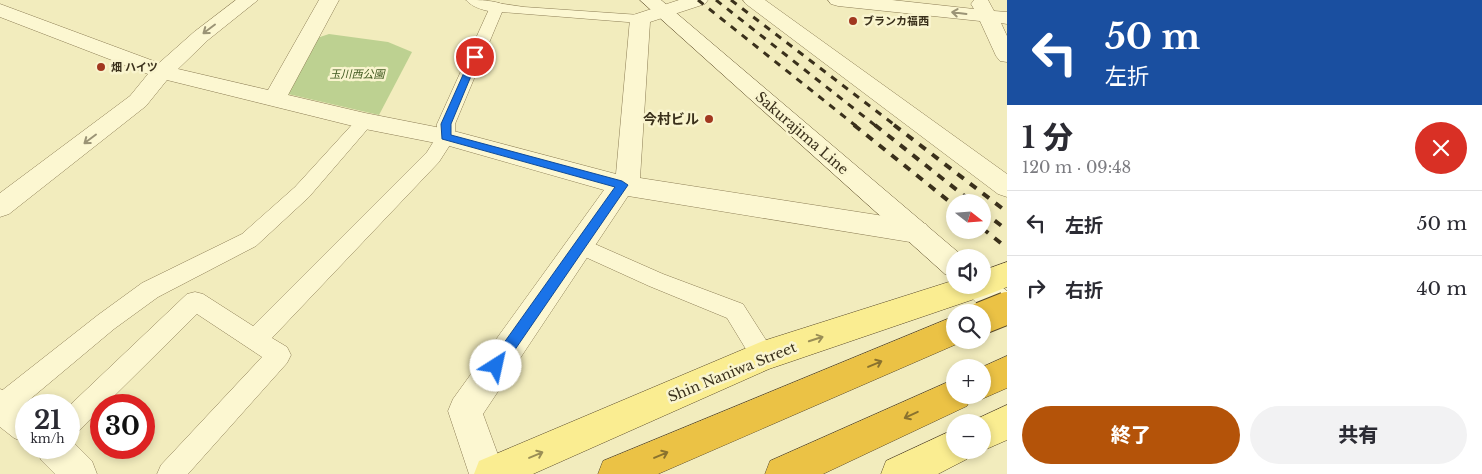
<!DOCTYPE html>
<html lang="ja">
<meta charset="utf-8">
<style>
body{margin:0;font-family:"Libre Baskerville","Noto Sans JP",serif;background:#f2f2f3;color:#2b2b33;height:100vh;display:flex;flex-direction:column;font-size:19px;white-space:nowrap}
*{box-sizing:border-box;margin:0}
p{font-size:16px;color:#7c7c81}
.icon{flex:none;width:28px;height:28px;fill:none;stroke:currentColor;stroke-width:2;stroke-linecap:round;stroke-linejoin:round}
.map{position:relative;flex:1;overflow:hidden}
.drawer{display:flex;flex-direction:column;background:#fff;width:475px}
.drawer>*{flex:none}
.top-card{background:#1a4fa0;color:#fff;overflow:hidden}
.needle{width:32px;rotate:107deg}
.tools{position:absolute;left:946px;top:194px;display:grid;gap:10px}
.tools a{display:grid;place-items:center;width:45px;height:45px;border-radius:50%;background:#fff;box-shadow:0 2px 8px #0003;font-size:25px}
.speed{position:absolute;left:15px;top:394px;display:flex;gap:10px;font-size:25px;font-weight:700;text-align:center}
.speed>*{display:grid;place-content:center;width:65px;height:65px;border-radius:50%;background:#fff;box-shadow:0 2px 8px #0003;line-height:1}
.speed small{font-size:12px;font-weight:400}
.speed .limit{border:8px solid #d22;background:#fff;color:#111}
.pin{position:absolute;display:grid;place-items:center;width:42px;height:42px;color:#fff;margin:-21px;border:2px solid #fff;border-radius:50%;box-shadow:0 1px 5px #0007}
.me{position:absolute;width:55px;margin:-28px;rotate:35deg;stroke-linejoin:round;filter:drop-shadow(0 0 4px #0008)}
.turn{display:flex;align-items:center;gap:18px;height:105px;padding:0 15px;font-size:22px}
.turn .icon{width:65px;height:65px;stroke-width:2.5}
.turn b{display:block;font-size:35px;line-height:42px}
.round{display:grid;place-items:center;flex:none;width:52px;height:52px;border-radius:26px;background:#f2f2f3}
.headline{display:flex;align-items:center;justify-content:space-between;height:85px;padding:0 15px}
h1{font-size:30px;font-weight:800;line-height:38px}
.action{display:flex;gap:10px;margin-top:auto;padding:10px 15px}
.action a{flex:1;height:58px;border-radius:30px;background:#b45309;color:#fff;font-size:20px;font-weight:800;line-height:58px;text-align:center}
.action a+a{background:#f2f2f3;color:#2b2b33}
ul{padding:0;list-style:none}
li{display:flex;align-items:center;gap:15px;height:65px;padding:0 15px;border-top:1px solid #e1e1e2}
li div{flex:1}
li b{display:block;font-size:19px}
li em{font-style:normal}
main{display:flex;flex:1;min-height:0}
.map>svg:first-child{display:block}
</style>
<main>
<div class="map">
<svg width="1007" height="474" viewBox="0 0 1007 474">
<rect width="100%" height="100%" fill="#f2ecbd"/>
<!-- green -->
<path fill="#bdd191" d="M 329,34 L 388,42 L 412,52 L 379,115 L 288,94 L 317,38 Z"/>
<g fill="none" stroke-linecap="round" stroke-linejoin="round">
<!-- lane casing -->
<g stroke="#8c7d55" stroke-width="1">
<g id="lane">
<path d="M 497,3 L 524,7 L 640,15 L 645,16 L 647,19 L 645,22 L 640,23 L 502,12 L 455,124 L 455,137 L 439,162 L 272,338 L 287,347 L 291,355 L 287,363 L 188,474 L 157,474 L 161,465 L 262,357 L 197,314 L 105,405 L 101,405 L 101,408 L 78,432 L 69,435 L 69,406 L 187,294 L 195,292 L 203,294 L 253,326 L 427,152 L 437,136 L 437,124 L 490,7 Z"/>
<path d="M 365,115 L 371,117 L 373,121 L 371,125 L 309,197 L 256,246 L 158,297 L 114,329 L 10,416 L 0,419 L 0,392 L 98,315 L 142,283 L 242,234 L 295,187 L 359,117 Z"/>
<path d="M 579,237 L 663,274 L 743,304 L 771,348 L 775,356 L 771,364 L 763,367 L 755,364 L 727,318 L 649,286 L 572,251 L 569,245 L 572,239 Z"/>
</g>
</g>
<!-- street casing -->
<g stroke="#8c7d55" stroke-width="1">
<g id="street">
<path d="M 236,0 L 258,0 L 208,40 L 178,69 L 268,90 L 319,0 L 339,0 L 288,95 L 365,113 L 446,129 L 616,174 L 630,19 L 633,15 L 679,0 L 708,0 L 705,4 L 650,22 L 640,178 L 916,221 L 926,224 L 930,232 L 926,240 L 916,243 L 628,196 L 483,414 L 505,474 L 469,474 L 448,411 L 453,399 L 604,190 L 446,145 L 365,129 L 167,80 L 146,106 L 9,214 L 0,217 L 0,193 L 130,96 L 148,74 L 0,17 L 0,4 L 159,63 L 194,32 Z"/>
<path d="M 466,0 C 479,0 499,0 507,7 L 504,11 C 494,14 473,9 466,0 Z"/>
<path d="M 743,0 L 765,0 L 1007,174 L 1007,197 L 998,194 L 746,4 Z"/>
<path d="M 828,0 L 892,0 L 974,9 L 971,4 L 974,0 L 988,0 L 994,11 L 1007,12 L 1007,24 L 1001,23 L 1007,36 L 1007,62 L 1000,61 L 996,56 L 980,21 L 838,6 L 831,4 Z"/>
<path d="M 0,389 L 12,394 L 26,405 L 26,443 L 14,438 L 0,427 Z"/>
<path d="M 69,438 L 92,461 L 97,474 L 55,474 L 41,460 L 36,448 L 69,448 Z"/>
</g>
</g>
<!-- secondary casing -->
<g stroke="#6d5d38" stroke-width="1">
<g id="secondary">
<path d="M 640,0 L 661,0 L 965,258 L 955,258 L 955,278 L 945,274 Z"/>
<path d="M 982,274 L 988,276 L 1007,291 L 1007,322 C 990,316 971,301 963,285 L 982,285 Z"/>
</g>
</g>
<!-- primary casing -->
<g stroke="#59492a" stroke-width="1">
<g id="primary">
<path d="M 1007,262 L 1007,287 L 992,293 L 769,369 L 533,474 L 474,474 L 479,461 L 763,341 L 955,280 L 955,285 L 982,285 L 982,271 Z"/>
<path d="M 1007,405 L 1007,440 L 982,451 L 979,450 L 982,450 L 982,422 L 970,422 Z"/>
<path d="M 955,429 L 955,450 L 971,450 L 967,459 L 938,474 L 881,474 L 886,461 Z"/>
</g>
</g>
<!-- highway casing -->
<g stroke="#59492a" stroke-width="1">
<g id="highway">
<path d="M 955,316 L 955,340 L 966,340 L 658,474 L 598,474 L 603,461 Z"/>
<path d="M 1007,356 L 1007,388 L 982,399 L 973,395 L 982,395 L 982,368 L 980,368 Z"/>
<path d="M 955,379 L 955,395 L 972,395 L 967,406 L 823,474 L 765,474 L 770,461 Z"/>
</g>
</g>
<!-- lane -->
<use href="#lane" fill="#fcf7d1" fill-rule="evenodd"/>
<!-- street -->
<use href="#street" fill="#fcf7d1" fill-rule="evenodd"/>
<!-- secondary -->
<use href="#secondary" fill="#fcf7d1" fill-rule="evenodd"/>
<!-- primary -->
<use href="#primary" fill="#faed91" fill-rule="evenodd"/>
<!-- highway -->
<use href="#highway" fill="#ebc245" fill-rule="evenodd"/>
<!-- rail-far1 -->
<g stroke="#3a301b" stroke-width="3" stroke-dasharray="7 7" stroke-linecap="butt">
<path d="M 698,0 L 856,126"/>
<path d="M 716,0 L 876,126"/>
<path d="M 731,0 L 896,126"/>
</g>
<!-- rail -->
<g stroke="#3a301b" stroke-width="4" stroke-dasharray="8 8" stroke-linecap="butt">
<path d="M 854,125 L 955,206"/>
<path d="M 875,125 L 972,202"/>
<path d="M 894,125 L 1007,212"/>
<path d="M 982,211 L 1007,230"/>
<path d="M 982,228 L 1007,248"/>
</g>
<!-- highway-bridge casing -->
<g stroke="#59492a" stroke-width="34" stroke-linecap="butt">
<path id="highway-bridge" d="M 982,318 L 1007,308"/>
</g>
<!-- highway-bridge -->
<use href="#highway-bridge" stroke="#ebc245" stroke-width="32"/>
</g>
<!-- one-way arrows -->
<defs><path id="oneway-shaft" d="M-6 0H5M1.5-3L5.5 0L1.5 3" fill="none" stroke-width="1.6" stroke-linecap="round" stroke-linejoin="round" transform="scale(1.25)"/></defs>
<g stroke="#9b9476">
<use href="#oneway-shaft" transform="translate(959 13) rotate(-173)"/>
<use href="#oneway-shaft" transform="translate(209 29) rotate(143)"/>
<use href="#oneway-shaft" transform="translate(90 139) rotate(143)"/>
</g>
<g stroke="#9a8e56">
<use href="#oneway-shaft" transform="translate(816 339) rotate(-18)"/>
<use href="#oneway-shaft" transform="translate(536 455) rotate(-23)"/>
</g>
<g stroke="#8a722e">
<use href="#oneway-shaft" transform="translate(875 364) rotate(-23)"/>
<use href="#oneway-shaft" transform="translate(911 415) rotate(155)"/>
<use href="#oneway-shaft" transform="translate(661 455) rotate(-23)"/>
</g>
<!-- route -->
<path fill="#1a73e8" stroke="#114b97" d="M 475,54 L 479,57 L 451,124 L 451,135 L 622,181 L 628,185 L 501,370 L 496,372 L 491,370 L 489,366 L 491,361 L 615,187 L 442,139 L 441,124 L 471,57 Z"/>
<!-- markers -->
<g fill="#a1371f" stroke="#f9f4ce" stroke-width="2">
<circle cx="853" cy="21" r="5"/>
<circle cx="101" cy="67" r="5"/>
<circle cx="709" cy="119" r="5"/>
</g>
<g text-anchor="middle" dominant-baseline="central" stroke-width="5" stroke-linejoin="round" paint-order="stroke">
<!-- far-poi labels -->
<g font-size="11" font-weight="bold" fill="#3a301b" stroke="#f9f4ce" text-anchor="start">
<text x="863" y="21">ブランカ福西</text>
<text x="111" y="67">畑 ハイツ</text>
</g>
<!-- far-park labels -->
<g font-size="11" font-style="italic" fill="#3f581f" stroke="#f9f4ce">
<text x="357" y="74">玉川西公園</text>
</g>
<!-- poi labels -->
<g font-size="14" font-weight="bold" fill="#3a301b" stroke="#f9f4ce" text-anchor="end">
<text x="699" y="119">今村ビル</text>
</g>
<!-- street labels -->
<g font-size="14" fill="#3a301b" stroke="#f9f4ce">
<text transform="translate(802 133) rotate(41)">Sakurajima Line</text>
<text transform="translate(732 372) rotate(-22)">Shin Naniwa Street</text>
</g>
</g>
</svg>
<div class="tools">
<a><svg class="needle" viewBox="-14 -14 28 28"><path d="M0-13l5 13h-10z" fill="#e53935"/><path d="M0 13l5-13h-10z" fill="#7c7c81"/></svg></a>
<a><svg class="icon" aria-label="sound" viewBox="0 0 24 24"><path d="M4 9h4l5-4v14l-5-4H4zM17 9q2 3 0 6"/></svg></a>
<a><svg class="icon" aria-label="search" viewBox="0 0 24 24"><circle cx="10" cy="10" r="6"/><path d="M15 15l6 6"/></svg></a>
<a>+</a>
<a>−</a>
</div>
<div class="speed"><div>21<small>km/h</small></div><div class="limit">30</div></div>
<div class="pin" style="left:475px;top:57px;background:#d93025"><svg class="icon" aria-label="arrive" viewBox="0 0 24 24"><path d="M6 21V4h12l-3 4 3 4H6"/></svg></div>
<svg class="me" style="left:496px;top:366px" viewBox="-20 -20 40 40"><circle r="19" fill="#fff"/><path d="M0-13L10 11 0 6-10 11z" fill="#1a73e8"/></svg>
</div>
<section class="drawer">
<div class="top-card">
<div class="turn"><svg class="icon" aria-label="left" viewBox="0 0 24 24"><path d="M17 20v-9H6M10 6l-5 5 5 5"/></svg><div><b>50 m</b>左折</div></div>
</div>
<div class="headline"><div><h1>1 分</h1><p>120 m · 09:48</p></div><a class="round" style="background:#d93025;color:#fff"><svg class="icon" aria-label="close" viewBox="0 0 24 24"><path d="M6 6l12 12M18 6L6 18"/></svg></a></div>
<ul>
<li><svg class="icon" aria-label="left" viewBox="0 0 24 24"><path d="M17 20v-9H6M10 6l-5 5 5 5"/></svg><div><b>左折</b></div><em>50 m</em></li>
<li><svg class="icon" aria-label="right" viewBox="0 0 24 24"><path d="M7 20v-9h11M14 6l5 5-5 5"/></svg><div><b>右折</b></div><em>40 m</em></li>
</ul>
<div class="action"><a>終了</a><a>共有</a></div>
</section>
</main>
